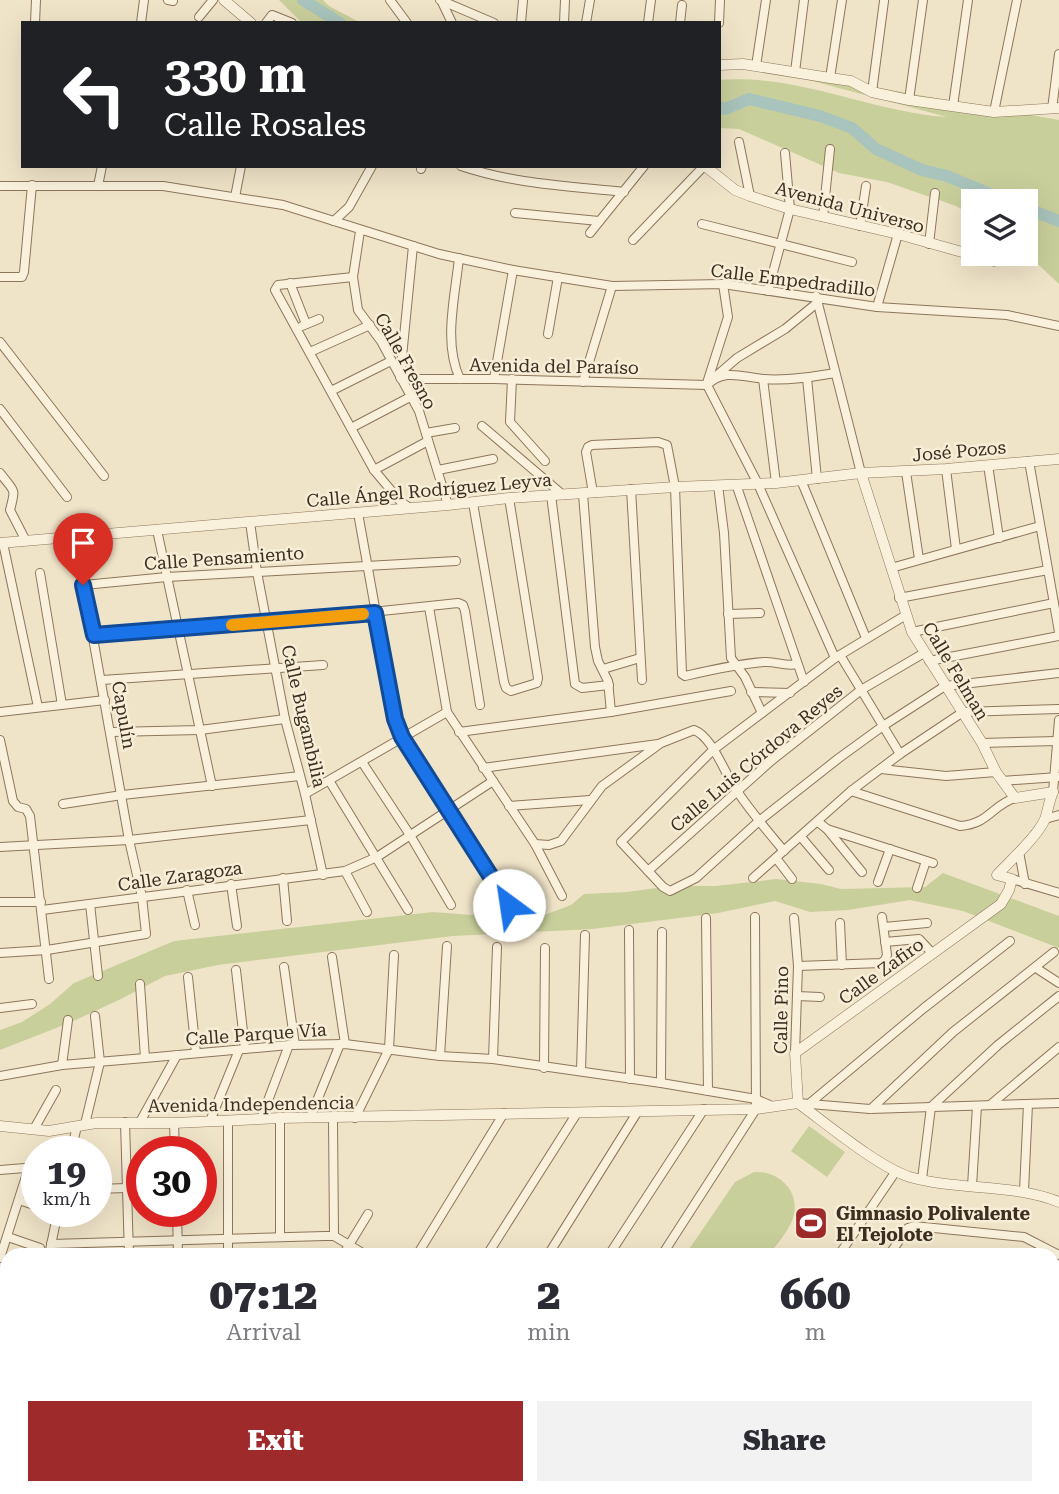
<!DOCTYPE html>
<meta charset="utf-8">
<style>
body{margin:0;font-family:"Roboto Serif",serif;background:#f2f2f3;color:#2b2b33;height:100vh;display:flex;flex-direction:column;font-size:26px;white-space:nowrap}
*{box-sizing:border-box;margin:0}
p{font-size:23px;color:#7c7c81}
.icon{flex:none;width:38px;height:38px;fill:none;stroke:currentColor;stroke-width:2;stroke-linecap:round;stroke-linejoin:round}
.map{position:relative;flex:1;overflow:hidden}
.sheet{position:absolute;left:0px;top:1248px;width:1060px;height:247px;display:flex;flex-direction:column;background:#fff;border-radius:21px 21px 0 0;box-shadow:0 7px 28px #0002}
.sheet>*{flex:none}
.hud{position:absolute;left:21px;top:21px;width:700px;height:147px;border-radius:0px;box-shadow:0 7px 28px #0002;background:#202124;color:#fff;overflow:hidden}
.fabs{position:absolute;left:961px;top:189px;display:grid;gap:14px}
.fabs a{display:grid;place-items:center;width:77px;height:77px;border-radius:0px;background:#fff;box-shadow:0 7px 28px #0002;font-size:35px}
.speed{position:absolute;left:21px;top:1136px;display:flex;gap:14px;font-size:35px;font-weight:700;text-align:center}
.speed>*{display:grid;place-content:center;width:91px;height:91px;border-radius:50%;background:#fff;box-shadow:0 7px 28px #0002;line-height:1}
.speed small{font-size:18px;font-weight:400}
.speed .limit{border:10px solid #d22;background:#fff;color:#111}
.pin{position:absolute;display:grid;place-items:center;width:60px;height:60px;color:#fff;margin:-72px -30px;border-radius:50% 50% 50% 0;rotate:-45deg;box-shadow:0 0 7px #0007}
.pin .icon{rotate:45deg}
.me{position:absolute;width:77px;margin:-38px;rotate:329deg;stroke-linejoin:round;filter:drop-shadow(0 0 5px #0008)}
.turn{display:flex;align-items:center;gap:24px;height:147px;padding:0 28px;font-size:32px}
.turn .icon{width:91px;height:91px;stroke-width:2.5}
.turn b{display:block;font-size:49px;line-height:60px}
.eta{display:flex;justify-content:space-evenly;align-items:center;height:119px;text-align:center}
.eta b{font-size:42px;font-weight:800;line-height:49px}
.primary-button{display:flex;gap:14px;margin-top:auto;padding:14px 28px}
.primary-button a{flex:1;height:80px;border-radius:0px;background:#9e2a2b;color:#fff;font-size:28px;font-weight:800;line-height:80px;text-align:center}
.primary-button a+a{background:#f2f2f3;color:#2b2b33}
.map>svg:first-child{display:block}
</style>
<div class="map">
<svg width="1059" height="1494" viewBox="0 0 1059 1494">
<rect width="100%" height="100%" fill="#f0e4c8"/>
<!-- green -->
<g fill="#c9cf9b">
<path d="M 279,0 L 323,0 L 329,6 L 361,23 L 302,23 Z"/>
<path d="M 756,66 L 1059,120 L 1059,284 L 1026,253 L 1026,201 L 973,201 L 973,216 L 956,206 L 887,182 L 839,173 L 739,129 L 719,128 L 719,80 C 801,74 869,112 947,117 Z"/>
<path d="M 943,873 L 1059,916 L 1059,948 L 963,911 L 910,900 L 848,910 L 810,912 L 775,901 L 718,913 L 593,929 L 453,936 L 218,965 L 165,976 L 121,999 L 69,1023 L 0,1050 L 0,1030 L 22,1022 L 50,1004 L 74,983 L 174,941 L 433,912 L 498,917 L 539,917 L 571,905 L 584,894 L 627,892 L 671,886 L 716,886 L 776,879 L 821,884 L 841,889 L 925,887 Z"/>
<path d="M 809,1126 L 845,1152 L 827,1177 L 791,1151 Z"/>
<path d="M 754,1172 C 781,1170 804,1195 791,1223 C 786,1234 776,1245 769,1255 L 685,1255 L 735,1182 Z"/>
<path d="M 1054,1388 L 1059,1391 L 1059,1494 L 692,1494 L 697,1488 L 1054,1488 Z"/>
</g>
<g fill="none" stroke-linecap="round" stroke-linejoin="round">
<!-- river -->
<g stroke="#a9c4bc" stroke-width="12">
<path d="M 303,0 L 340,23"/>
<path d="M 719,107 L 725,109 L 749,99 L 820,116 L 852,128 L 876,149 L 922,170 L 947,176 L 1007,201"/>
<path d="M 1026,208 L 1059,221"/>
</g>
<!-- minor casing -->
<g stroke="#8d765c" stroke-width="10">
<g id="minor">
<path d="M 168,0 L 173,1"/>
<path d="M 390,0 L 407,23"/>
<path d="M 440,0 L 494,23"/>
<path d="M 442,2 L 452,23"/>
<path d="M 199,17 L 213,0"/>
<path d="M 35,23 L 36,0"/>
<path d="M 141,23 L 144,0"/>
<path d="M 266,23 L 272,15 L 292,23"/>
<path d="M 521,23 L 523,0"/>
<path d="M 564,23 L 565,0"/>
<path d="M 586,23 L 590,0"/>
<path d="M 648,23 L 651,0"/>
<path d="M 680,23 L 682,5"/>
<path d="M 719,23 L 720,0"/>
<path d="M 756,66 L 766,0"/>
<path d="M 795,72 L 804,0"/>
<path d="M 830,78 L 842,0"/>
<path d="M 872,92 L 884,1"/>
<path d="M 909,100 L 923,0"/>
<path d="M 953,106 L 968,0"/>
<path d="M 1052,109 L 1059,54"/>
<path d="M 994,112 L 1017,0"/>
<path d="M 739,142 L 750,196"/>
<path d="M 461,166 C 514,184 569,186 624,192"/>
<path d="M 421,169 L 422,166"/>
<path d="M 0,186 L 163,186 L 283,205 L 439,254 L 513,270 L 612,286 L 723,284 L 877,307 L 1007,315 L 1059,326"/>
<path d="M 98,186 L 102,166"/>
<path d="M 235,197 L 241,166"/>
<path d="M 515,213 L 599,221"/>
<path d="M 823,217 L 830,149"/>
<path d="M 334,221 L 349,207 L 372,166"/>
<path d="M 702,224 L 852,262"/>
<path d="M 860,226 L 866,186"/>
<path d="M 360,231 L 353,277 L 358,310 L 381,341 L 419,411 L 448,505"/>
<path d="M 590,233 L 644,166"/>
<path d="M 633,240 L 704,166"/>
<path d="M 929,244 L 935,193"/>
<path d="M 459,258 C 455,297 443,343 460,379"/>
<path d="M 0,277 L 22,277 L 24,272 L 32,185"/>
<path d="M 353,277 L 278,285 L 275,290 L 374,470 L 400,501 L 410,508"/>
<path d="M 290,283 L 306,324"/>
<path d="M 768,291 L 790,209 L 785,153"/>
<path d="M 816,296 L 861,473"/>
<path d="M 877,307 L 898,234"/>
<path d="M 302,326 L 319,319"/>
<path d="M 548,334 L 558,277"/>
<path d="M 0,342 L 104,476"/>
<path d="M 310,352 L 370,325"/>
<path d="M 400,377 L 413,246"/>
<path d="M 715,377 L 737,358 L 785,329 L 817,303"/>
<path d="M 807,378 L 817,479"/>
<path d="M 401,379 L 494,379 L 707,385"/>
<path d="M 494,379 L 513,270"/>
<path d="M 512,379 L 510,422 L 545,461"/>
<path d="M 763,379 L 776,483"/>
<path d="M 583,382 L 612,286"/>
<path d="M 707,383 L 728,317 L 723,284"/>
<path d="M 707,385 L 758,484 L 835,658"/>
<path d="M 707,385 C 724,368 742,377 764,379 C 787,381 812,377 835,373"/>
<path d="M 331,391 L 391,361"/>
<path d="M 0,409 L 67,497"/>
<path d="M 482,426 L 563,495"/>
<path d="M 351,428 L 412,396"/>
<path d="M 426,433 L 455,428"/>
<path d="M 1029,461 L 1059,632"/>
<path d="M 988,465 L 999,538"/>
<path d="M 946,469 L 956,549"/>
<path d="M 374,470 L 428,441"/>
<path d="M 438,470 L 493,459"/>
<path d="M 906,472 L 919,559"/>
<path d="M 0,473 C 15,493 16,487 10,510 L 26,541"/>
<path d="M 801,480 L 866,638"/>
<path d="M 736,484 L 804,682"/>
<path d="M 718,485 L 724,533 L 731,658 L 745,677 L 762,713"/>
<path d="M 631,489 L 642,680"/>
<path d="M 593,493 L 586,452 L 588,447 L 592,445 L 658,442 L 667,445 L 675,487 L 682,674 L 685,676 C 711,670 737,664 764,662 C 776,661 785,667 797,664"/>
<path d="M 583,494 L 595,647 L 598,661 L 608,681 L 611,712"/>
<path d="M 551,495 L 575,684 L 582,688 L 609,685"/>
<path d="M 473,503 L 504,682 L 506,688 L 511,691 L 537,683 L 538,678 L 509,498"/>
<path d="M 358,513 L 395,719 L 402,737 L 509,905"/>
<path d="M 250,522 L 257,572 L 285,719 L 305,794 L 323,875"/>
<path d="M 157,530 L 212,786"/>
<path d="M 3,543 L 38,707"/>
<path d="M 891,568 L 1040,526"/>
<path d="M 40,573 L 62,705"/>
<path d="M 84,585 L 167,577 L 456,561"/>
<path d="M 899,598 L 1048,570"/>
<path d="M 429,607 L 447,712 L 535,844 L 562,896"/>
<path d="M 728,614 L 760,613"/>
<path d="M 906,615 L 835,658 L 713,750 L 621,842 L 663,887 L 670,891 L 696,878 L 759,821 L 839,758 L 883,726 L 945,686 L 1059,673"/>
<path d="M 912,632 L 1054,603"/>
<path d="M 94,635 L 267,623 L 458,603 L 463,605 L 465,611 L 480,705"/>
<path d="M 840,655 L 900,754"/>
<path d="M 929,661 L 1059,636"/>
<path d="M 603,669 L 640,658"/>
<path d="M 102,680 L 323,665"/>
<path d="M 751,692 L 790,693"/>
<path d="M 0,712 L 105,700"/>
<path d="M 111,732 L 200,730 L 285,719"/>
<path d="M 459,732 L 611,712 L 731,691"/>
<path d="M 0,740 L 13,801 L 18,807 L 26,809 L 30,816 L 49,979"/>
<path d="M 982,743 L 1057,741"/>
<path d="M 362,762 L 410,835 L 451,905"/>
<path d="M 483,768 L 658,744"/>
<path d="M 881,769 L 946,776 L 996,772"/>
<path d="M 1002,781 L 1058,777"/>
<path d="M 330,782 L 408,910"/>
<path d="M 851,791 L 960,826 C 989,824 992,805 1015,798"/>
<path d="M 1053,792 L 1059,720"/>
<path d="M 305,794 L 447,712"/>
<path d="M 63,804 L 122,795 L 300,776"/>
<path d="M 509,806 L 590,800"/>
<path d="M 1045,819 L 1059,815"/>
<path d="M 818,822 L 827,829 L 933,863"/>
<path d="M 827,829 L 862,872"/>
<path d="M 801,837 L 829,870"/>
<path d="M 535,844 L 549,845 L 561,841 L 602,786 L 661,743 L 694,730 C 713,737 725,775 737,791 C 751,812 768,832 784,851"/>
<path d="M 0,847 L 129,840 L 311,820"/>
<path d="M 1019,852 L 1025,884"/>
<path d="M 776,858 L 792,879"/>
<path d="M 345,871 L 367,912"/>
<path d="M 648,871 L 771,761 L 861,690 L 924,653"/>
<path d="M 283,878 L 287,921"/>
<path d="M 753,878 L 851,791 L 900,754 L 963,712 L 1059,709"/>
<path d="M 1012,879 L 1059,893"/>
<path d="M 878,882 L 890,849"/>
<path d="M 231,884 L 237,926"/>
<path d="M 917,888 L 926,861"/>
<path d="M 187,890 L 195,925"/>
<path d="M 0,902 L 41,902"/>
<path d="M 90,904 L 98,976"/>
<path d="M 42,910 L 345,871 L 377,857 L 493,781"/>
<path d="M 706,918 L 708,1091"/>
<path d="M 794,918 L 798,966 L 795,1053"/>
<path d="M 840,923 L 842,965"/>
<path d="M 884,927 L 927,923"/>
<path d="M 629,930 L 630,1079"/>
<path d="M 885,942 L 919,939 L 932,953"/>
<path d="M 0,953 L 47,950 L 146,934 L 142,897 L 129,840 L 75,537"/>
<path d="M 332,957 L 345,1044"/>
<path d="M 798,966 L 881,963 L 885,960 L 887,955 L 882,917"/>
<path d="M 284,967 L 295,1045"/>
<path d="M 1036,968 L 1059,983"/>
<path d="M 236,970 L 245,1049"/>
<path d="M 188,977 L 196,1053"/>
<path d="M 140,984 L 145,1058"/>
<path d="M 797,996 L 820,997"/>
<path d="M 0,1008 L 32,1004"/>
<path d="M 440,1056 L 447,946"/>
<path d="M 493,1059 L 497,947"/>
<path d="M 62,1065 L 68,1020"/>
<path d="M 544,1068 L 545,948"/>
<path d="M 581,1071 L 585,935"/>
<path d="M 0,1076 L 62,1065 L 145,1058 L 289,1045 L 345,1044 L 440,1056 L 493,1059 L 661,1083 L 756,1099 L 772,1106"/>
<path d="M 661,1083 L 662,932"/>
<path d="M 798,1103 L 870,1109 L 1059,1103"/>
<path d="M 810,1103 L 924,1008 L 1010,941"/>
<path d="M 990,1105 L 1059,1047"/>
<path d="M 871,1109 L 953,1032 L 1054,952"/>
<path d="M 280,1118 L 280,1236"/>
<path d="M 310,1118 L 340,1044"/>
<path d="M 355,1118 L 389,1049 L 394,955"/>
<path d="M 261,1119 L 289,1045"/>
<path d="M 333,1119 L 334,1236"/>
<path d="M 210,1121 L 239,1050"/>
<path d="M 125,1122 L 129,1255"/>
<path d="M 140,1122 L 177,1055"/>
<path d="M 174,1123 L 175,1152"/>
<path d="M 85,1124 L 100,1062 L 95,1016"/>
<path d="M 34,1129 L 56,1090"/>
<path d="M 71,1152 L 77,1126"/>
<path d="M 0,1170 L 37,1167"/>
<path d="M 922,1179 L 931,1107 L 998,1045 L 1059,996"/>
<path d="M 972,1186 L 977,1106"/>
<path d="M 96,1189 L 127,1188"/>
<path d="M 1024,1191 L 1028,1104"/>
<path d="M 19,1200 L 37,1206"/>
<path d="M 177,1211 L 178,1255"/>
<path d="M 8,1237 L 40,1248"/>
<path d="M 51,1244 L 325,1236 L 334,1236 L 366,1255"/>
<path d="M 49,1255 L 58,1211"/>
<path d="M 228,1255 L 228,1120"/>
<path d="M 343,1255 L 368,1214"/>
<path d="M 417,1255 L 504,1113"/>
<path d="M 487,1255 L 577,1113"/>
<path d="M 548,1255 L 638,1111"/>
<path d="M 609,1255 L 704,1109"/>
<path d="M 662,1255 L 756,1109 L 755,917"/>
<path d="M 839,1255 L 896,1171"/>
<path d="M 889,1255 L 908,1228 L 914,1226 L 1024,1237 L 1059,1255"/>
<path d="M 0,1258 L 29,1167"/>
<path d="M 0,1275 L 7,1277"/>
<path d="M 1054,1297 L 1059,1283"/>
<path d="M 1054,1305 L 1059,1303"/>
<path d="M 1054,1353 L 1059,1367"/>
<path d="M 0,1370 L 7,1349"/>
<path d="M 0,1400 L 7,1403"/>
<path d="M 0,1439 L 7,1442"/>
<path d="M 0,1477 L 7,1480"/>
<path d="M 30,1488 L 49,1494"/>
<path d="M 194,1488 L 212,1494"/>
<path d="M 86,1494 L 87,1488"/>
<path d="M 114,1494 L 115,1488"/>
<path d="M 164,1494 L 168,1488"/>
<path d="M 267,1494 L 271,1488"/>
<path d="M 335,1494 L 339,1488"/>
<path d="M 395,1494 L 399,1488"/>
<path d="M 457,1494 L 461,1488"/>
<path d="M 513,1494 L 517,1488"/>
<path d="M 657,1494 L 665,1488"/>
</g>
</g>
<!-- tertiary casing -->
<g stroke="#8d765c" stroke-width="11">
<g id="tertiary">
<path d="M 224,0 L 251,23"/>
<path d="M 719,65 L 743,64 L 830,78 L 851,81 L 872,92 L 909,100 L 994,112 L 1059,108"/>
<path d="M 705,166 L 735,190 L 750,196 L 790,209 L 898,234 L 994,261"/>
<path d="M 861,473 L 912,632 L 982,743 L 996,772 L 1015,798 L 1053,792"/>
<path d="M 0,543 L 448,505 L 509,498 L 675,487 L 776,483 L 861,473 L 946,469 L 1059,459"/>
<path d="M 798,1103 L 795,1053 L 1001,904 L 1009,890 L 1012,879 L 997,875 C 1010,861 1038,836 1045,819 C 1048,810 1049,801 1053,792"/>
<path d="M 798,1103 C 827,1124 878,1167 910,1177 C 959,1191 1011,1183 1059,1202"/>
<path d="M 0,1126 L 49,1131 L 96,1123 L 174,1123 L 280,1118 L 756,1109 L 798,1103"/>
</g>
</g>
<!-- minor -->
<use href="#minor" stroke="#faf1dc" stroke-width="8"/>
<!-- tertiary -->
<use href="#tertiary" stroke="#faf1dc" stroke-width="10"/>
</g>
<g fill="none" stroke-linecap="round" stroke-linejoin="round">
<!-- route casing -->
<g stroke="#114b97" stroke-width="18">
<path id="route" d="M 83,585 L 94,635 L 375,613 L 395,719 L 402,737 L 509,905"/>
</g>
<!-- route -->
<use href="#route" stroke="#1a73e8" stroke-width="12"/>
<!-- slow -->
<path stroke="#f59e0b" stroke-width="12" d="M 232,625 L 363,614"/>
</g>
<!-- icons -->
<defs>
<g id="stadium-square" transform="scale(1.75)"><rect x="-9" y="-9" width="18" height="18" rx="4" fill="#9e2a2b" stroke="#f7eed8"/><path d="M0-5a6.5 5 0 1 0 0 10a6.5 5 0 1 0 0-10ZM-3.5-1.8h7v3.6h-7Z" fill="#fff"/></g>
</defs>
<g fill-rule="evenodd">
<use href="#stadium-square" x="811" y="1223"/>
</g>
<g text-anchor="middle" dominant-baseline="central" stroke-width="5" stroke-linejoin="round" paint-order="stroke">
<!-- street labels -->
<g font-size="18" fill="#3d2e20" stroke="#f7eed8">
<text transform="translate(850 207) rotate(15)">Avenida Universo</text>
<text transform="translate(793 280) rotate(7)">Calle Empedradillo</text>
<text transform="translate(406 361) rotate(61)">Calle Fresno</text>
<text transform="translate(554 366) rotate(1)">Avenida del Paraíso</text>
<text transform="translate(959 451) rotate(-5)">José Pozos</text>
<text transform="translate(429 490) rotate(-5)">Calle Ángel Rodríguez Leyva</text>
<text transform="translate(224 558) rotate(-4)">Calle Pensamiento</text>
<text transform="translate(956 671) rotate(59)">Calle Felman</text>
<text transform="translate(124 715) rotate(80)">Capulín</text>
<text transform="translate(304 716) rotate(77)">Calle Bugambilia</text>
<text transform="translate(756 758) rotate(-40)">Calle Luis Córdova Reyes</text>
<text transform="translate(180 876) rotate(-8)">Calle Zaragoza</text>
<text transform="translate(881 971) rotate(-36)">Calle Zafiro</text>
<text transform="translate(781 1010) rotate(-89)">Calle Pino</text>
<text transform="translate(256 1034) rotate(-4)">Calle Parque Vía</text>
<text transform="translate(251 1104) rotate(-1)">Avenida Independencia</text>
</g>
<!-- poi labels -->
<g font-size="18" font-weight="bold" fill="#3d2e20" stroke="#f7eed8" text-anchor="start">
<text x="836" y="1213">Gimnasio Polivalente<tspan x="836" dy="21">El Tejolote</tspan></text>
</g>
</g>
</svg>
<div class="fabs">
<a><svg class="icon" aria-label="layers" viewBox="0 0 24 24"><path d="M12 4l9 5-9 5-9-5zM3 14l9 5 9-5"/></svg></a>
</div>
<div class="speed"><div>19<small>km/h</small></div><div class="limit">30</div></div>
<div class="pin" style="left:83px;top:585px;background:#d93025"><svg class="icon" aria-label="arrive" viewBox="0 0 24 24"><path d="M6 21V4h12l-3 4 3 4H6"/></svg></div>
<svg class="me" style="left:509px;top:905px" viewBox="-20 -20 40 40"><circle r="19" fill="#fff"/><path d="M0-13L10 11 0 6-10 11z" fill="#1a73e8"/></svg>
<div class="hud">
<div class="turn"><svg class="icon" aria-label="left" viewBox="0 0 24 24"><path d="M17 20v-9H6M10 6l-5 5 5 5"/></svg><div><b>330 m</b>Calle Rosales</div></div>
</div>
<section class="sheet">
<div class="eta">
<div><b>07:12</b><p>Arrival</p></div>
<div><b>2</b><p>min</p></div>
<div><b>660</b><p>m</p></div>
</div>
<div class="primary-button"><a>Exit</a><a>Share</a></div>
</section>
</div>
